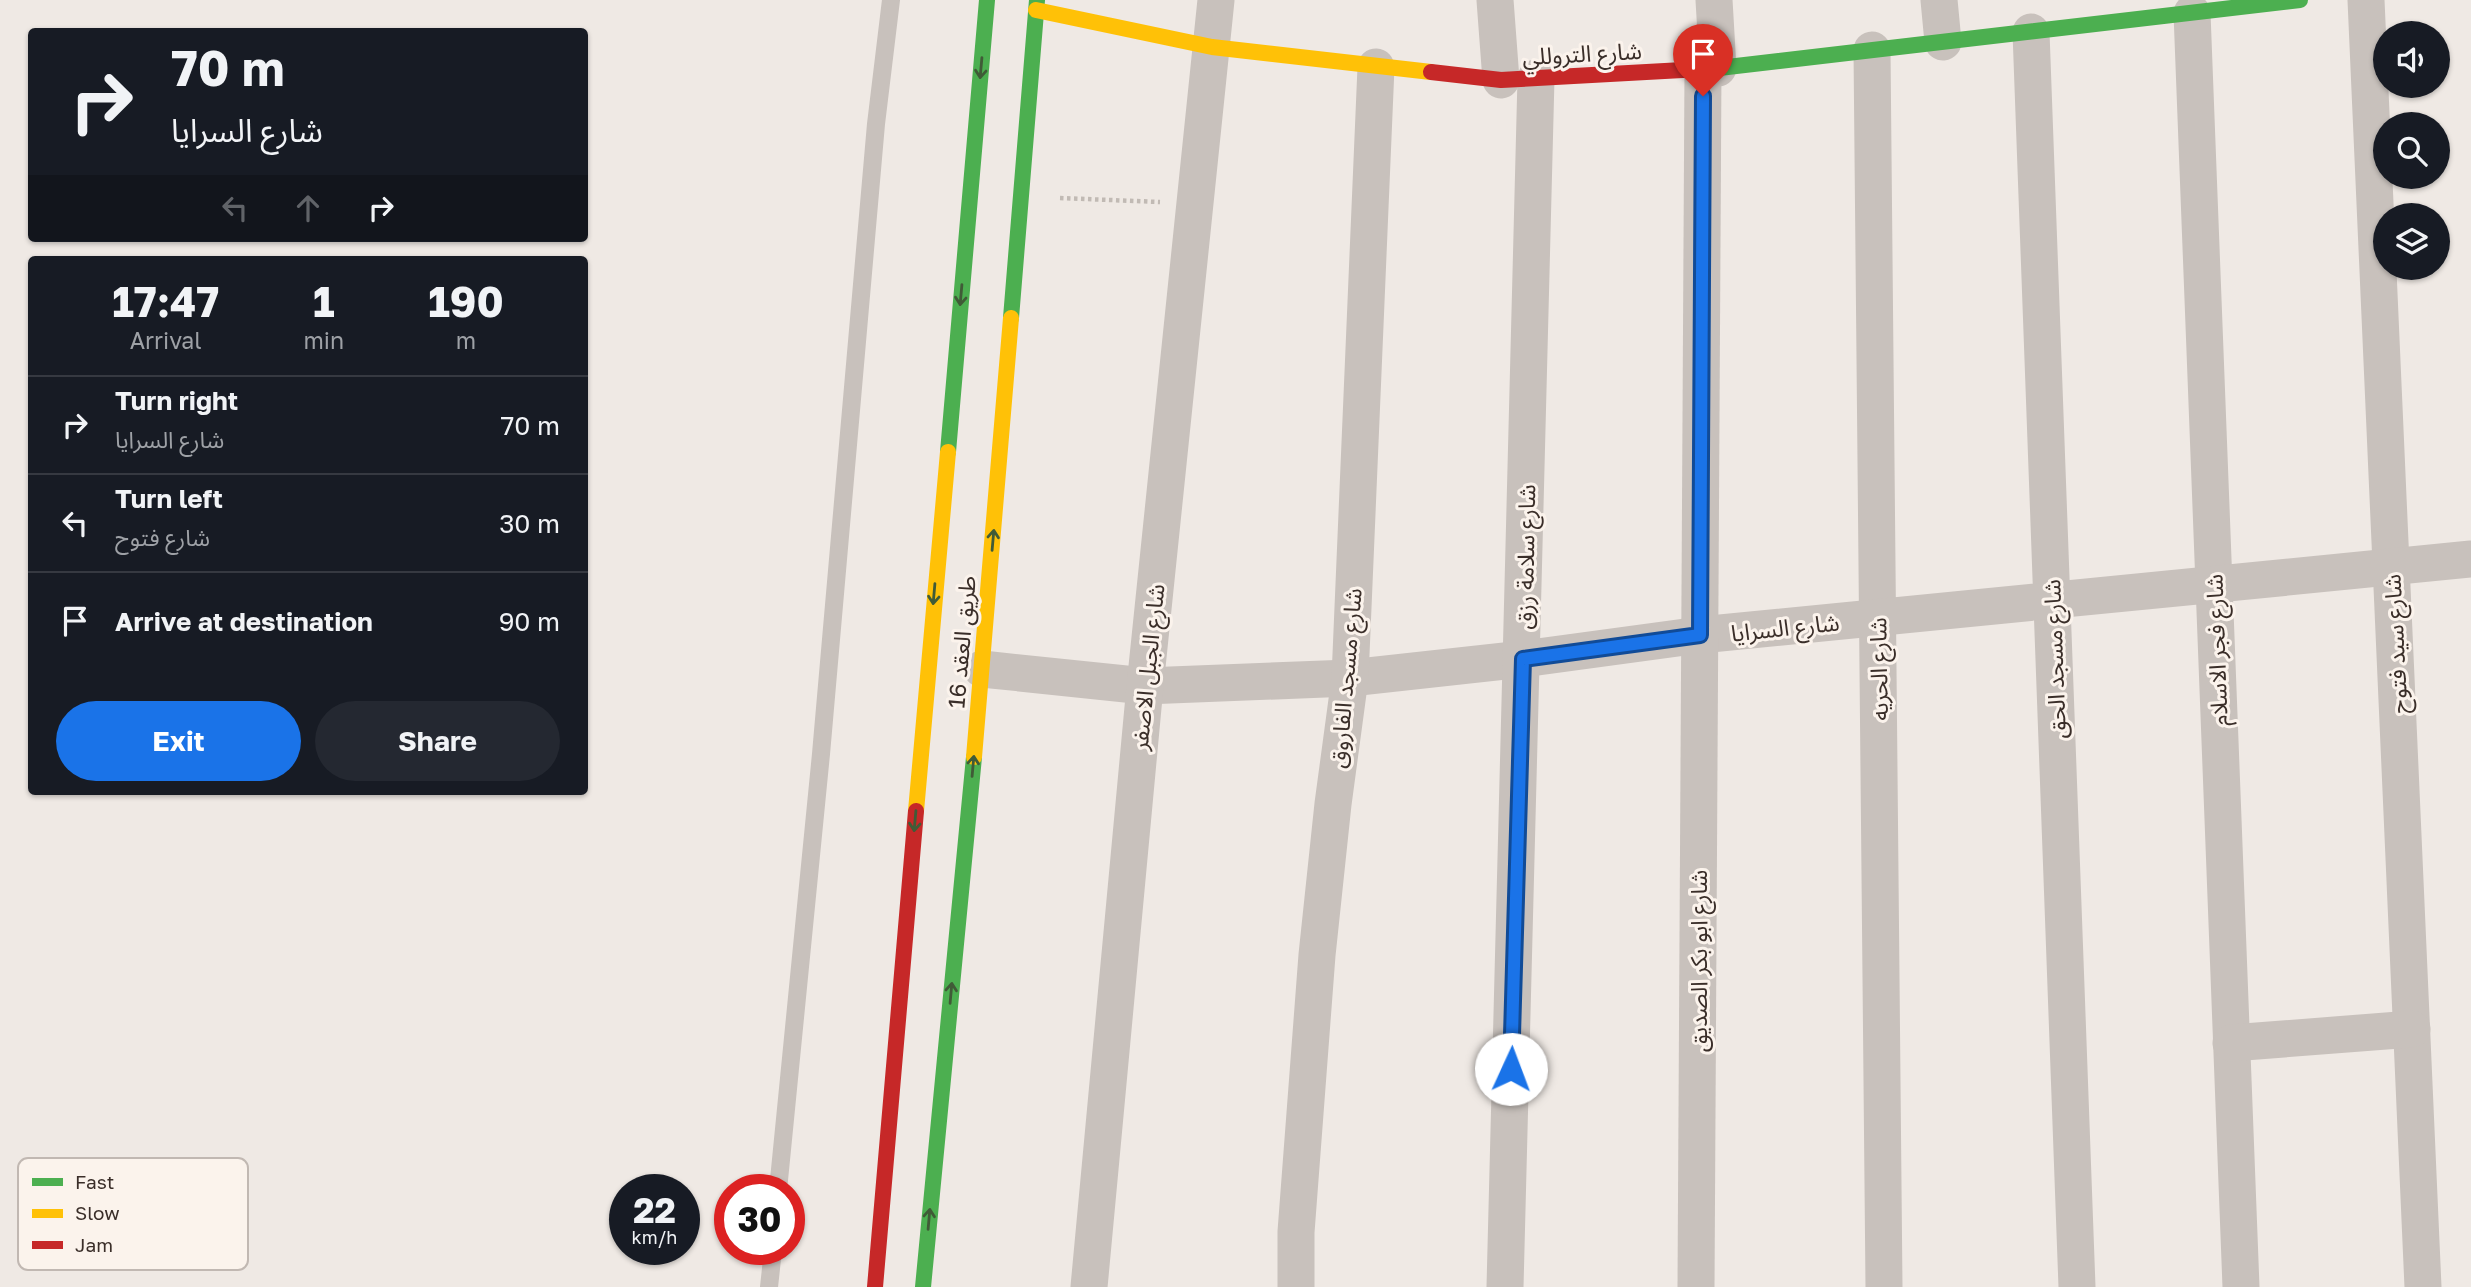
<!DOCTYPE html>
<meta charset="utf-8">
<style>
body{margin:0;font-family:"Golos Text","Noto Sans Arabic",sans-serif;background:#242831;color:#f1f3f6;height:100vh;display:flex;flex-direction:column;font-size:26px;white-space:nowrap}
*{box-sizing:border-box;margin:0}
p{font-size:23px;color:#9ea1a6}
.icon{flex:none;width:38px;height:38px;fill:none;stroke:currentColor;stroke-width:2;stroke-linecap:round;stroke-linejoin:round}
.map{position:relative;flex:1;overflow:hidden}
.details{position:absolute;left:28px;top:256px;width:560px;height:539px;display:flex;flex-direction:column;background:#171b24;border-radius:7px;box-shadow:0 2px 5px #0004}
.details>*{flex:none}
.hud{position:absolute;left:28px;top:28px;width:560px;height:214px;border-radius:7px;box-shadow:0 2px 5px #0004;background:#171b24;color:#f1f3f6;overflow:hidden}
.fabs{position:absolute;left:2373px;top:21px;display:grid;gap:14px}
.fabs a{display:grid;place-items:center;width:77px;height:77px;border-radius:50%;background:#171b24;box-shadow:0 2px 5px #0004;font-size:35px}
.speed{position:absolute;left:609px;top:1174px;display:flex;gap:14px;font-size:35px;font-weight:700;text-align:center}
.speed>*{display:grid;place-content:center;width:91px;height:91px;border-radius:50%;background:#171b24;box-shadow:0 2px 5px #0004;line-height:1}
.speed small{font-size:18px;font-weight:400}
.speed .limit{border:10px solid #d22;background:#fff;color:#111}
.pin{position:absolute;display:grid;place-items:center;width:60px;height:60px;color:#fff;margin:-72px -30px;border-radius:50% 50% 50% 0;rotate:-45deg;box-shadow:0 0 7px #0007}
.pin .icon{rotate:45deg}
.me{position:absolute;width:77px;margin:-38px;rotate:2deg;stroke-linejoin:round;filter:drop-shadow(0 0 5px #0008)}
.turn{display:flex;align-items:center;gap:24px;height:147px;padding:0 28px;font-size:32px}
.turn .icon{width:91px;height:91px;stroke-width:2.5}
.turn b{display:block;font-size:49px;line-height:60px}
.lanes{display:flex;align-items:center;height:66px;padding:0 28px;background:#0003;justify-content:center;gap:35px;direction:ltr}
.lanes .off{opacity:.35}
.eta{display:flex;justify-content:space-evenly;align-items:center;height:119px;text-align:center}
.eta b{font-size:42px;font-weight:700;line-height:49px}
.primary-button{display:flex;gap:14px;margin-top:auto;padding:14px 28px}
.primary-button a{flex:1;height:80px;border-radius:42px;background:#1a73e8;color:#fff;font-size:28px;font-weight:700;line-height:80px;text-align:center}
.primary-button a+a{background:#242831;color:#f1f3f6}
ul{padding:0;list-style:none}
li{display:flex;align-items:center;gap:21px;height:98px;padding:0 28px;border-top:2px solid #363941}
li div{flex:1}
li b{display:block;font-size:26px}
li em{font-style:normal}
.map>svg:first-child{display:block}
</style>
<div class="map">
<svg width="2471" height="1287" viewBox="0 0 2471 1287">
<rect width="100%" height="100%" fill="#efe9e4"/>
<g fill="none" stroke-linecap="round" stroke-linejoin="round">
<!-- path -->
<path stroke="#c1bab4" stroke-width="4.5" stroke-dasharray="3.5 3.5" stroke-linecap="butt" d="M 1060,198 L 1160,202"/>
<!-- lane -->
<g stroke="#c8c1bc" stroke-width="18">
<path d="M 778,1190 L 821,754 L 876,124 L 891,0"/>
<path d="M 769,1287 L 773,1250"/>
</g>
<!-- street -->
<g stroke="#c8c1bc" stroke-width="37">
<path d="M 1495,0 L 1501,80"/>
<path d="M 1714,0 L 1718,68"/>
<path d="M 1939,0 L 1943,42"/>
<path d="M 2366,0 L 2423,1287"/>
<path d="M 2192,13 L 2241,1287"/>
<path d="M 2031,32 L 2077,1287"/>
<path d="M 1872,50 L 1884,1287"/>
<path d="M 982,669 L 1145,686 L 1350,678 L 1523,659 L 1700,635 L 2471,559"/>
<path d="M 2231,1043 L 2412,1029"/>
<path d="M 1089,1287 L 1145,686 L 1216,0"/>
<path d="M 1296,1287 L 1296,1232 L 1317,955 L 1333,804 L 1350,678 L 1376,67"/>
<path d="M 1505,1287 L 1536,78"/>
<path d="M 1696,1287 L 1703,69"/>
</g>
<!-- fast -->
<g stroke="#4caf50" stroke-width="16">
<path d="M 1719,68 L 2300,0"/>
<path d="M 1011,318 L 1037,0"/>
<path d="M 948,452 L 987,0"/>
<path d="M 923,1287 L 974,757"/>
</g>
<!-- slow -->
<g stroke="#ffc107" stroke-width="16">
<path d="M 1036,10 L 1212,47 L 1431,72"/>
<path d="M 974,757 L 1011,318"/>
<path d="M 916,811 L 948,452"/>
</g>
<!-- jam -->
<g stroke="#c62828" stroke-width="16">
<path d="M 1431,72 L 1501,80 L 1719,68"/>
<path d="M 875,1287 L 916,811"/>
</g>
</g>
<!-- one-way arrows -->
<defs><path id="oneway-shaft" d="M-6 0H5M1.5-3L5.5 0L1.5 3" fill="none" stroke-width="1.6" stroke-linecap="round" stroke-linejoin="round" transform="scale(1.75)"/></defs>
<g stroke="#405b37">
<use href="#oneway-shaft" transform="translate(981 68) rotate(95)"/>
<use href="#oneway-shaft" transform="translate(961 295) rotate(95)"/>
<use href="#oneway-shaft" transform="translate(993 540) rotate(-85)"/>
<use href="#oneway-shaft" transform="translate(934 594) rotate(95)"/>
<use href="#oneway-shaft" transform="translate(973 766) rotate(-85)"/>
<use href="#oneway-shaft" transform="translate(915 821) rotate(95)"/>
<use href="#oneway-shaft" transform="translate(951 993) rotate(-85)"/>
<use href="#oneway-shaft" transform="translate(929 1219) rotate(-85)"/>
</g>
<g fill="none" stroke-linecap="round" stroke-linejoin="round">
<!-- route casing -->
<g stroke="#114b97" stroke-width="18">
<path id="route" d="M 1511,1069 L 1523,659 L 1700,635 L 1703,96"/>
</g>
<!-- route -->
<use href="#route" stroke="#1a73e8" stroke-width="12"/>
</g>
<g text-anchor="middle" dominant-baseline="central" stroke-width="6" stroke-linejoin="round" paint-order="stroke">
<!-- street labels -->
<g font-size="23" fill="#3a2e29" stroke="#fbf3ec">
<text transform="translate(1582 53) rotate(-3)">شارع التروللي</text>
<text transform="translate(1525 557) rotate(-89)">شارع سلامة رزق</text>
<text transform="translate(1785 627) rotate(-6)">شارع السرايا</text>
<text transform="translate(961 642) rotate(-85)">طريق العقد 16</text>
<text transform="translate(2395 644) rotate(-93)">شارع سيد فتوح</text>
<text transform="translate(2216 650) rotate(-92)">شارع فجر الاسلام</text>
<text transform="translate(2054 659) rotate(-92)">شارع مسجد الحق</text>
<text transform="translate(1147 667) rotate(-84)">شارع الجبل الاصفر</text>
<text transform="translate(1878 669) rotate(-91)">شارع الحريه</text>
<text transform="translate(1345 678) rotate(-85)">شارع مسجد الفاروق</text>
<text transform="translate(1698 961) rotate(-90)">شارع ابو بكر الصديق</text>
</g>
</g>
<!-- legend -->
<rect x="18" y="1158" width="230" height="112" rx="10" fill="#fbf3ec" stroke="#c1b8b2" stroke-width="2"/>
<rect x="32" y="1178" width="31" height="8" fill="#4caf50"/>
<rect x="32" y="1209" width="31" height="9" fill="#ffc107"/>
<rect x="32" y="1241" width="31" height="8" fill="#c62828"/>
<g font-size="19" fill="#3a2e29">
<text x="75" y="1189">Fast</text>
<text x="75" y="1220">Slow</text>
<text x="75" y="1252">Jam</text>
</g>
</svg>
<div class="fabs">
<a><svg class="icon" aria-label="sound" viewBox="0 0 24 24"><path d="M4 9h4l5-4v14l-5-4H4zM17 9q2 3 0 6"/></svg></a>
<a><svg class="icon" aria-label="search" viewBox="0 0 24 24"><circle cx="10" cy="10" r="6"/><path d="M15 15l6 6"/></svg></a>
<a><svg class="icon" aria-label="layers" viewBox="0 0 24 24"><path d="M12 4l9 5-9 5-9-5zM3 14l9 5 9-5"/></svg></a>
</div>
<div class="speed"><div>22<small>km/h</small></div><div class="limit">30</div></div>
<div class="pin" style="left:1703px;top:96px;background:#d93025"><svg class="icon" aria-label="arrive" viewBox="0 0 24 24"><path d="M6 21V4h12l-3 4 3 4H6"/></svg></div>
<svg class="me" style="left:1511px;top:1069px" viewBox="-20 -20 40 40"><circle r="19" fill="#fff"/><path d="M0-13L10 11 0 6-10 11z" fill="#1a73e8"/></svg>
<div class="hud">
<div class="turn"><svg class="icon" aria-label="right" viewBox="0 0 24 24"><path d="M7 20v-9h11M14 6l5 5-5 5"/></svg><div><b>70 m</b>شارع السرايا</div></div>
<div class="lanes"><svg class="icon off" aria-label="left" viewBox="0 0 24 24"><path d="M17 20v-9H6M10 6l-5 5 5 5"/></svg><svg class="icon off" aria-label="ahead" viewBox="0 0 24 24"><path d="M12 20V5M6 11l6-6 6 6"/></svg><svg class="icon" aria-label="right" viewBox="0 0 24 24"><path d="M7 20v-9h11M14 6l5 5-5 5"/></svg></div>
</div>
<section class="details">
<div class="eta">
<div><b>17:47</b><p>Arrival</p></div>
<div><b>1</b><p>min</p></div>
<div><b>190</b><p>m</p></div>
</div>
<ul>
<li><svg class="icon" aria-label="right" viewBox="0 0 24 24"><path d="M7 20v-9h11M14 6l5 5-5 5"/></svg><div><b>Turn right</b><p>شارع السرايا</p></div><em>70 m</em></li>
<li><svg class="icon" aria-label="left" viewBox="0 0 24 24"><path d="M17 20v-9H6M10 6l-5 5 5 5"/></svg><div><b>Turn left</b><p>شارع فتوح</p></div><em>30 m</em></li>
<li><svg class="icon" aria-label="arrive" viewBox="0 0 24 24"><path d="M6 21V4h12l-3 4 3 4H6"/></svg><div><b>Arrive at destination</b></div><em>90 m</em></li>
</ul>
<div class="primary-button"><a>Exit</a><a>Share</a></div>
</section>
</div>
